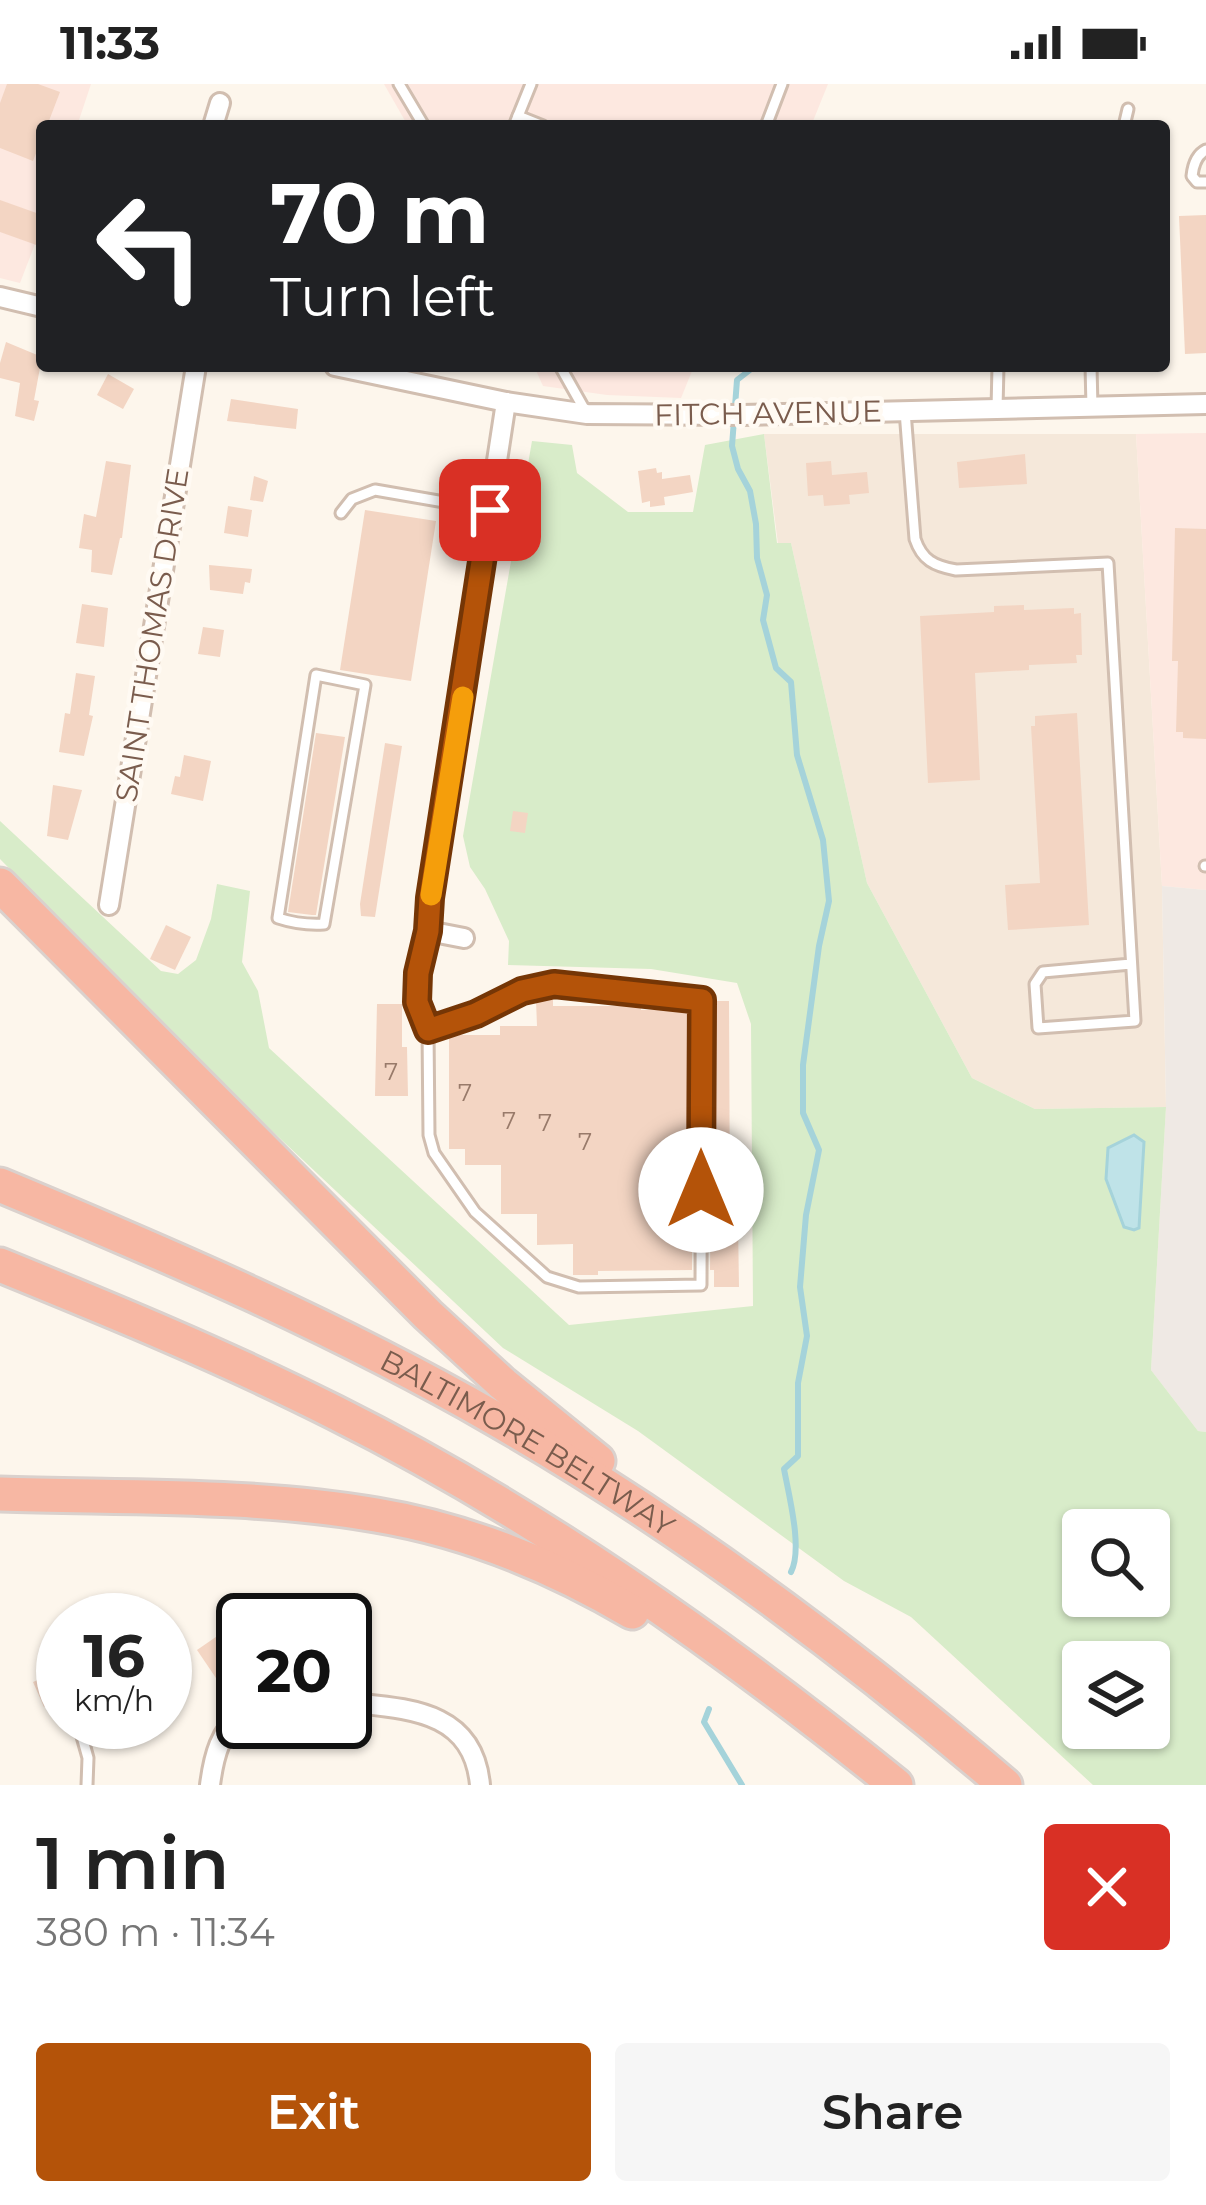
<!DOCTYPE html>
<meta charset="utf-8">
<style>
body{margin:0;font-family:Montserrat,sans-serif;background:#f6f6f6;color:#222;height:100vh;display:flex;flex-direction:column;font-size:45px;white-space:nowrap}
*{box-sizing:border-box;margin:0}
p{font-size:39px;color:#767676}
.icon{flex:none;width:66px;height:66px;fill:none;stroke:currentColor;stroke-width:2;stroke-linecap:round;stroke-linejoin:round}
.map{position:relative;height:1701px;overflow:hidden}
.details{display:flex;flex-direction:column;background:#fff;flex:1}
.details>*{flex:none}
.guide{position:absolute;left:36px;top:36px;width:1134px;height:252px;border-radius:12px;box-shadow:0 3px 9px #0004;background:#202124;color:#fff;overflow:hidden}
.buttons{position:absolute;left:1062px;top:1425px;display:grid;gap:24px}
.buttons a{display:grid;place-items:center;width:108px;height:108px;border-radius:12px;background:#fff;box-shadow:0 3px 9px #0004;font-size:60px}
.speed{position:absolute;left:36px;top:1509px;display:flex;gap:24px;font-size:60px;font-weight:700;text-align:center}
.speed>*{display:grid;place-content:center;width:156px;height:156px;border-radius:50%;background:#fff;box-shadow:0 3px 9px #0004;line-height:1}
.speed small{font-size:30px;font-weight:400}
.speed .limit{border:6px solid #111;border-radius:18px;background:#fff;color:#111}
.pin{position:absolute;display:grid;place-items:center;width:102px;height:102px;color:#fff;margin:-51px;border-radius:24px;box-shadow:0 6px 18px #0006}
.me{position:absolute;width:132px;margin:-66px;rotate:0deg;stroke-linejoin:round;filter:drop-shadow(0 0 9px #0008)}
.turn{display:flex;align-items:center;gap:42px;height:252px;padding:0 36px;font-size:54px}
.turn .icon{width:156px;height:156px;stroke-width:2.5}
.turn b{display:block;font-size:84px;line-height:102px}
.round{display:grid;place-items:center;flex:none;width:126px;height:126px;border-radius:12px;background:#f6f6f6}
.overview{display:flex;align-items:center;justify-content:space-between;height:204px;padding:0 36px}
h1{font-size:72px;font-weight:600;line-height:90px}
.action{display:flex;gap:24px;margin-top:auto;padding:24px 36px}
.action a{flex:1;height:138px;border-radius:12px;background:#b45309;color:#fff;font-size:48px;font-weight:600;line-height:138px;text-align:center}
.action a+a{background:#f6f6f6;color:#222}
.status{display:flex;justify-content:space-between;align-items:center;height:84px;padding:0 60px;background:#fff;direction:ltr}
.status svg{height:33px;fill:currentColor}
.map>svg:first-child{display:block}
</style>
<div class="status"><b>11:33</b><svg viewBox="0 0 49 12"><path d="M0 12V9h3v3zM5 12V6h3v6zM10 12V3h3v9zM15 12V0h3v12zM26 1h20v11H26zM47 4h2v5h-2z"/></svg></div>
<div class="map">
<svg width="1206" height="1701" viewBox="0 0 1206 1701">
<rect width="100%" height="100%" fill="#fdf6ec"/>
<!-- residential -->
<path fill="#f5e8da" d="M 764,350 L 1136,350 L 1162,802 L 1166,1023 L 1035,1025 L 972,994 L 867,799 L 791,459 L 778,460 Z"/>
<!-- commercial -->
<g fill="#fde8e0">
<path d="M 0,0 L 91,0 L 77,42 L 42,42 L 42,142 L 20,199 L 0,194 Z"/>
<path d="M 384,0 L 828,0 L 811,42 L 408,42 Z"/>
<path d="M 534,282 L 694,282 L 681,314 L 607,311 L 543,302 Z"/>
<path d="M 1206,349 L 1206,806 L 1162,802 L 1136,350 Z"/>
</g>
<!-- industrial -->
<path fill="#efe9e4" d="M 1162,802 L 1206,806 L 1206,1348 L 1198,1347 L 1151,1286 L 1166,1023 Z"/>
<!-- green -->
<path fill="#d8ecc9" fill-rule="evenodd" d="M 764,350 L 777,459 L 791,459 L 867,799 L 972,994 L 1035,1025 L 1166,1023 L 1151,1286 L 1198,1347 L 1206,1348 L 1206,1701 L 1093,1701 L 911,1533 L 844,1497 L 638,1347 L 503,1264 L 203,982 L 0,775 L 0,737 L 161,887 L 178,890 L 196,876 L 211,835 L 217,800 L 250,807 L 242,878 L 258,907 L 269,964 L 569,1241 L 753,1222 L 751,940 L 737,899 L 651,885 L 508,881 L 509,857 L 485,805 L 470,783 L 463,752 L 532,357 L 572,361 L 577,389 L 628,428 L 693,428 L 705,361 ZM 1083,1446 L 1149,1446 L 1149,1512 L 1083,1512 ZM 1083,1578 L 1149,1578 L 1149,1644 L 1083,1644 Z"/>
<!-- water -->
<path fill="#bfe3e8" stroke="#a5d3da" stroke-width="3" d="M 1134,1051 L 1144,1058 L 1139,1144 L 1134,1146 L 1124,1143 L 1106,1095 L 1108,1064 Z"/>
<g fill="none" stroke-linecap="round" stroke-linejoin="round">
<!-- stream -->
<g stroke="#a5d3da" stroke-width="6">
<path d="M 755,282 L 737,296 L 732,362 L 738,385 L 750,407 L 756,440 L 757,474 L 767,511 L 763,536 L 776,584 L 791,598 L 797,671 L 823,756 L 829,817 L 819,862 L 803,981 L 803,1029 L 819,1066 L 806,1131 L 800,1203 L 807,1252 L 798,1299 L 798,1372 L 784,1385 C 789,1412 803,1465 791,1488"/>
<path d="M 896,282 L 905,285 L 909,282"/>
<path d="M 709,1625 L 704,1638 L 742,1701"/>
</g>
</g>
<!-- building -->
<g fill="#f3d5c3">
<path d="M 7,0 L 38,0 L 60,8 L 47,42 L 42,42 L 42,54 L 33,77 L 0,64 L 0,19 Z"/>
<path d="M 0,116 L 42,131 L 42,163 L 0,148 Z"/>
<path d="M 1206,131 L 1206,269 L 1185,270 L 1179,132 Z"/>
<path d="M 6,258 L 42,273 L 34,316 L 39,317 L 34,337 L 15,332 L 20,299 L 0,294 L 0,279 Z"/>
<path d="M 108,290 L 134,305 L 123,325 L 97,311 Z"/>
<path d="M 231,315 L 298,325 L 296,345 L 227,337 Z"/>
<path d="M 1025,370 L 1027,400 L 959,404 L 957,378 Z"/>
<path d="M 106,377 L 131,381 L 122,454 L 120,454 L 112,491 L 91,488 L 92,466 L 79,464 L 84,430 L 96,433 Z"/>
<path d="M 831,377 L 832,391 L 867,388 L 869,409 L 849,411 L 850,420 L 824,422 L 823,411 L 808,412 L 806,379 Z"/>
<path d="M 656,384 L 657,389 L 662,388 L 662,395 L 690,391 L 693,408 L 664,413 L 665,421 L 650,423 L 650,417 L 642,419 L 638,387 Z"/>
<path d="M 254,392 L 268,397 L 263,418 L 250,416 Z"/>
<path d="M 228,422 L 252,426 L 248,453 L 224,449 Z"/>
<path d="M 365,426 L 436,437 L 411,597 L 340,586 Z"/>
<path d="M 1175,444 L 1206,445 L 1206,655 L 1183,654 L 1183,648 L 1176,648 L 1178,577 L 1172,577 Z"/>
<path d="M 209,481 L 252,485 L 250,499 L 245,498 L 243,510 L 210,506 Z"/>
<path d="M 82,520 L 108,524 L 104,563 L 76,559 Z"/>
<path d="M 1024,521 L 1024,526 L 1074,524 L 1074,530 L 1081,529 L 1082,571 L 1076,571 L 1077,579 L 1029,581 L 1029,586 L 975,589 L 980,696 L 928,699 L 920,532 L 994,528 L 994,522 Z"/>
<path d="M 203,543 L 224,546 L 220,573 L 198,570 Z"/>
<path d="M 76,589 L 95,592 L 89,631 L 93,632 L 84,672 L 59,668 L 65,629 L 70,630 Z"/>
<path d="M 1077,629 L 1089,841 L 1008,846 L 1005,801 L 1040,799 L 1031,642 L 1035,642 L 1035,632 Z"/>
<path d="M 316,649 L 345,653 L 316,831 L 312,831 L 288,828 Z"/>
<path d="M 385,659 L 402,662 L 375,833 L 361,832 L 360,820 Z"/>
<path d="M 184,671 L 211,677 L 203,717 L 171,710 L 175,692 L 180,693 Z"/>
<path d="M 53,701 L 82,706 L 68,756 L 47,752 Z"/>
<path d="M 513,727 L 528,729 L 525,749 L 510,747 Z"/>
<path d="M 166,841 L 191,853 L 175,886 L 150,875 Z"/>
<path d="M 536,916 L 553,916 L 553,922 L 617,922 L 617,917 L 629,917 L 641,918 L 641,926 L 693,925 L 692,1186 L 598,1187 L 598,1191 L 573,1191 L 573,1160 L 537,1161 L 537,1130 L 501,1130 L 501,1081 L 465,1081 L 465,1065 L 449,1065 L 449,951 L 500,951 L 500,942 L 537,942 Z"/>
<path d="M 713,917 L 729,917 L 730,1138 L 738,1138 L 739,1203 L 714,1203 L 714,1186 L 710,1186 Z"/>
<path d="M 377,920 L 402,920 L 402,963 L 407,963 L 408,1012 L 375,1012 Z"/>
<path d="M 226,1546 L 243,1572 L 243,1578 L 218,1597 L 197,1566 Z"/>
<path d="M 50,1582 L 53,1589 L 63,1585 L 63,1615 L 44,1623 L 33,1598 L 40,1595 L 37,1588 Z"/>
</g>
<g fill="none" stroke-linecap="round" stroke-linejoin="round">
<!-- service casing -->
<g stroke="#d1beb0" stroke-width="15">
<g id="service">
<path d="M 399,0 L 424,42"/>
<path d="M 518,32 L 543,42"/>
<path d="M 514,42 L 531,0"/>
<path d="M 766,42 L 782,0"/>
<path d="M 1124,42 L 1128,25"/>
<path d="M 1206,66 C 1196,71 1193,82 1192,92 L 1197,98 L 1206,98"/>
<path d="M 560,282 L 587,330"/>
<path d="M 1091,282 L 1092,323"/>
<path d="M 997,325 L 998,282"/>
<path d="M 905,327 L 915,455 C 922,476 934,482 956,486 L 1108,479 L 1135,937 L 1038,944 L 1035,900 L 1043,888 L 1131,880"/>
<path d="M 341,429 L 352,415 L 375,406 L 490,426"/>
<path d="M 316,591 L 365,601 L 324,840 C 307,841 293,839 278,834 Z"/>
<path d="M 1205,782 L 1206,782"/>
<path d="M 428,847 L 419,889 L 417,918 L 428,946 L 429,1051 L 434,1069 L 475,1128 L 547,1193 L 579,1203 L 701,1201 L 702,916 L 554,900 L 522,907 L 476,930 L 428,946"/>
<path d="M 78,1638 L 88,1674 L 87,1701"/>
</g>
</g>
<!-- minor casing -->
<g stroke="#d1beb0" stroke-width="24">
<g id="minor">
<path d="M 213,42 L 220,19"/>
<path d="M 0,213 L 42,223"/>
<path d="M 335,282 L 506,318 L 587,330 L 742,331 L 1206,320"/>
<path d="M 109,821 L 196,282"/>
<path d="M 464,854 L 428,847 L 430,814 L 506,318"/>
<path d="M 345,1618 C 404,1625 473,1624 480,1701"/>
<path d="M 210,1701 C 214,1670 220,1649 243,1627"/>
</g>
</g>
<!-- motorway casing -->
<g stroke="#dad1cd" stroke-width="39">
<g id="motorway">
<path d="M 0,801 L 428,1231 L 503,1300 L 598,1377"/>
<path id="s1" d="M 0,1101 C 168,1171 336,1243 494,1334 C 677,1439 845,1564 1005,1701"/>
<path d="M 0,1181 C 113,1227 225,1273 334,1328 C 536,1429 721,1560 896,1701"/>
<path d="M 0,1410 C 122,1414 256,1410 376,1431 C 466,1446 554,1482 632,1528"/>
</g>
</g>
<!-- service -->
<use href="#service" stroke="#fff" stroke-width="9"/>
<!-- minor -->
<use href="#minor" stroke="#fff" stroke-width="18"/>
<!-- motorway -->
<use href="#motorway" stroke="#f7b7a3" stroke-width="33"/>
</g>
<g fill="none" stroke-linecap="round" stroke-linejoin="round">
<!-- route casing -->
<g stroke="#753606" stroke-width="30">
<path id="route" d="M 490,426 L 430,814 L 428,847 L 418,889 L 417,918 L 428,946 L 476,930 L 522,907 L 554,900 L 702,916 L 701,1106"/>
</g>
<!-- route -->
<use href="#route" stroke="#b45309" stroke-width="21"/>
<!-- slow -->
<path stroke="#f59e0b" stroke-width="21" d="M 431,811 L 463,613"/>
</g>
<g text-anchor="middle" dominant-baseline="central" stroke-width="9" stroke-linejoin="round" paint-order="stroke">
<!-- number labels -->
<g font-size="24" fill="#987a6a">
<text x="391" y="987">7</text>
<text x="465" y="1008">7</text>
<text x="509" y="1036">7</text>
<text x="545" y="1038">7</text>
<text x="585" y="1057">7</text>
</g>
<!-- street labels -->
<g font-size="30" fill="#7a5c4d" stroke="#fffaf3">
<text transform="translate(768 329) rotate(-1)">FITCH AVENUE</text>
<text transform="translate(152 551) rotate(-81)">SAINT THOMAS DRIVE</text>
<text stroke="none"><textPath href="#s1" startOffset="588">BALTIMORE BELTWAY</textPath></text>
</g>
</g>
</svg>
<div class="buttons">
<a><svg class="icon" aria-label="search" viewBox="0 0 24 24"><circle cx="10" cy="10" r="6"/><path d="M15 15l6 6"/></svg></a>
<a><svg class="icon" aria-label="layers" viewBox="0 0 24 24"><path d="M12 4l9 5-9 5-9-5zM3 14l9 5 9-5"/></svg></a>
</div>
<div class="speed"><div>16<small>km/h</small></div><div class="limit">20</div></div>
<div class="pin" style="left:490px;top:426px;background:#d93025"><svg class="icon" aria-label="arrive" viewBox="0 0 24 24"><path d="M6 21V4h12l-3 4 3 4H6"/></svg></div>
<svg class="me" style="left:701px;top:1106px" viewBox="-20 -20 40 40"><circle r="19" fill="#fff"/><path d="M0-13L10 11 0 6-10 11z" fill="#b45309"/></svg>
<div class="guide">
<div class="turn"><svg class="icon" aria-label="left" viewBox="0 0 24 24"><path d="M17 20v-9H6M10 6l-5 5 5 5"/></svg><div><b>70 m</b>Turn left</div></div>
</div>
</div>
<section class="details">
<div class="overview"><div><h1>1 min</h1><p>380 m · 11:34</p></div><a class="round" style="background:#d93025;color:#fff"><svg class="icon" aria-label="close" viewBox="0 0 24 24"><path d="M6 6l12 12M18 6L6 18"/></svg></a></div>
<div class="action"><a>Exit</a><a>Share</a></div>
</section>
